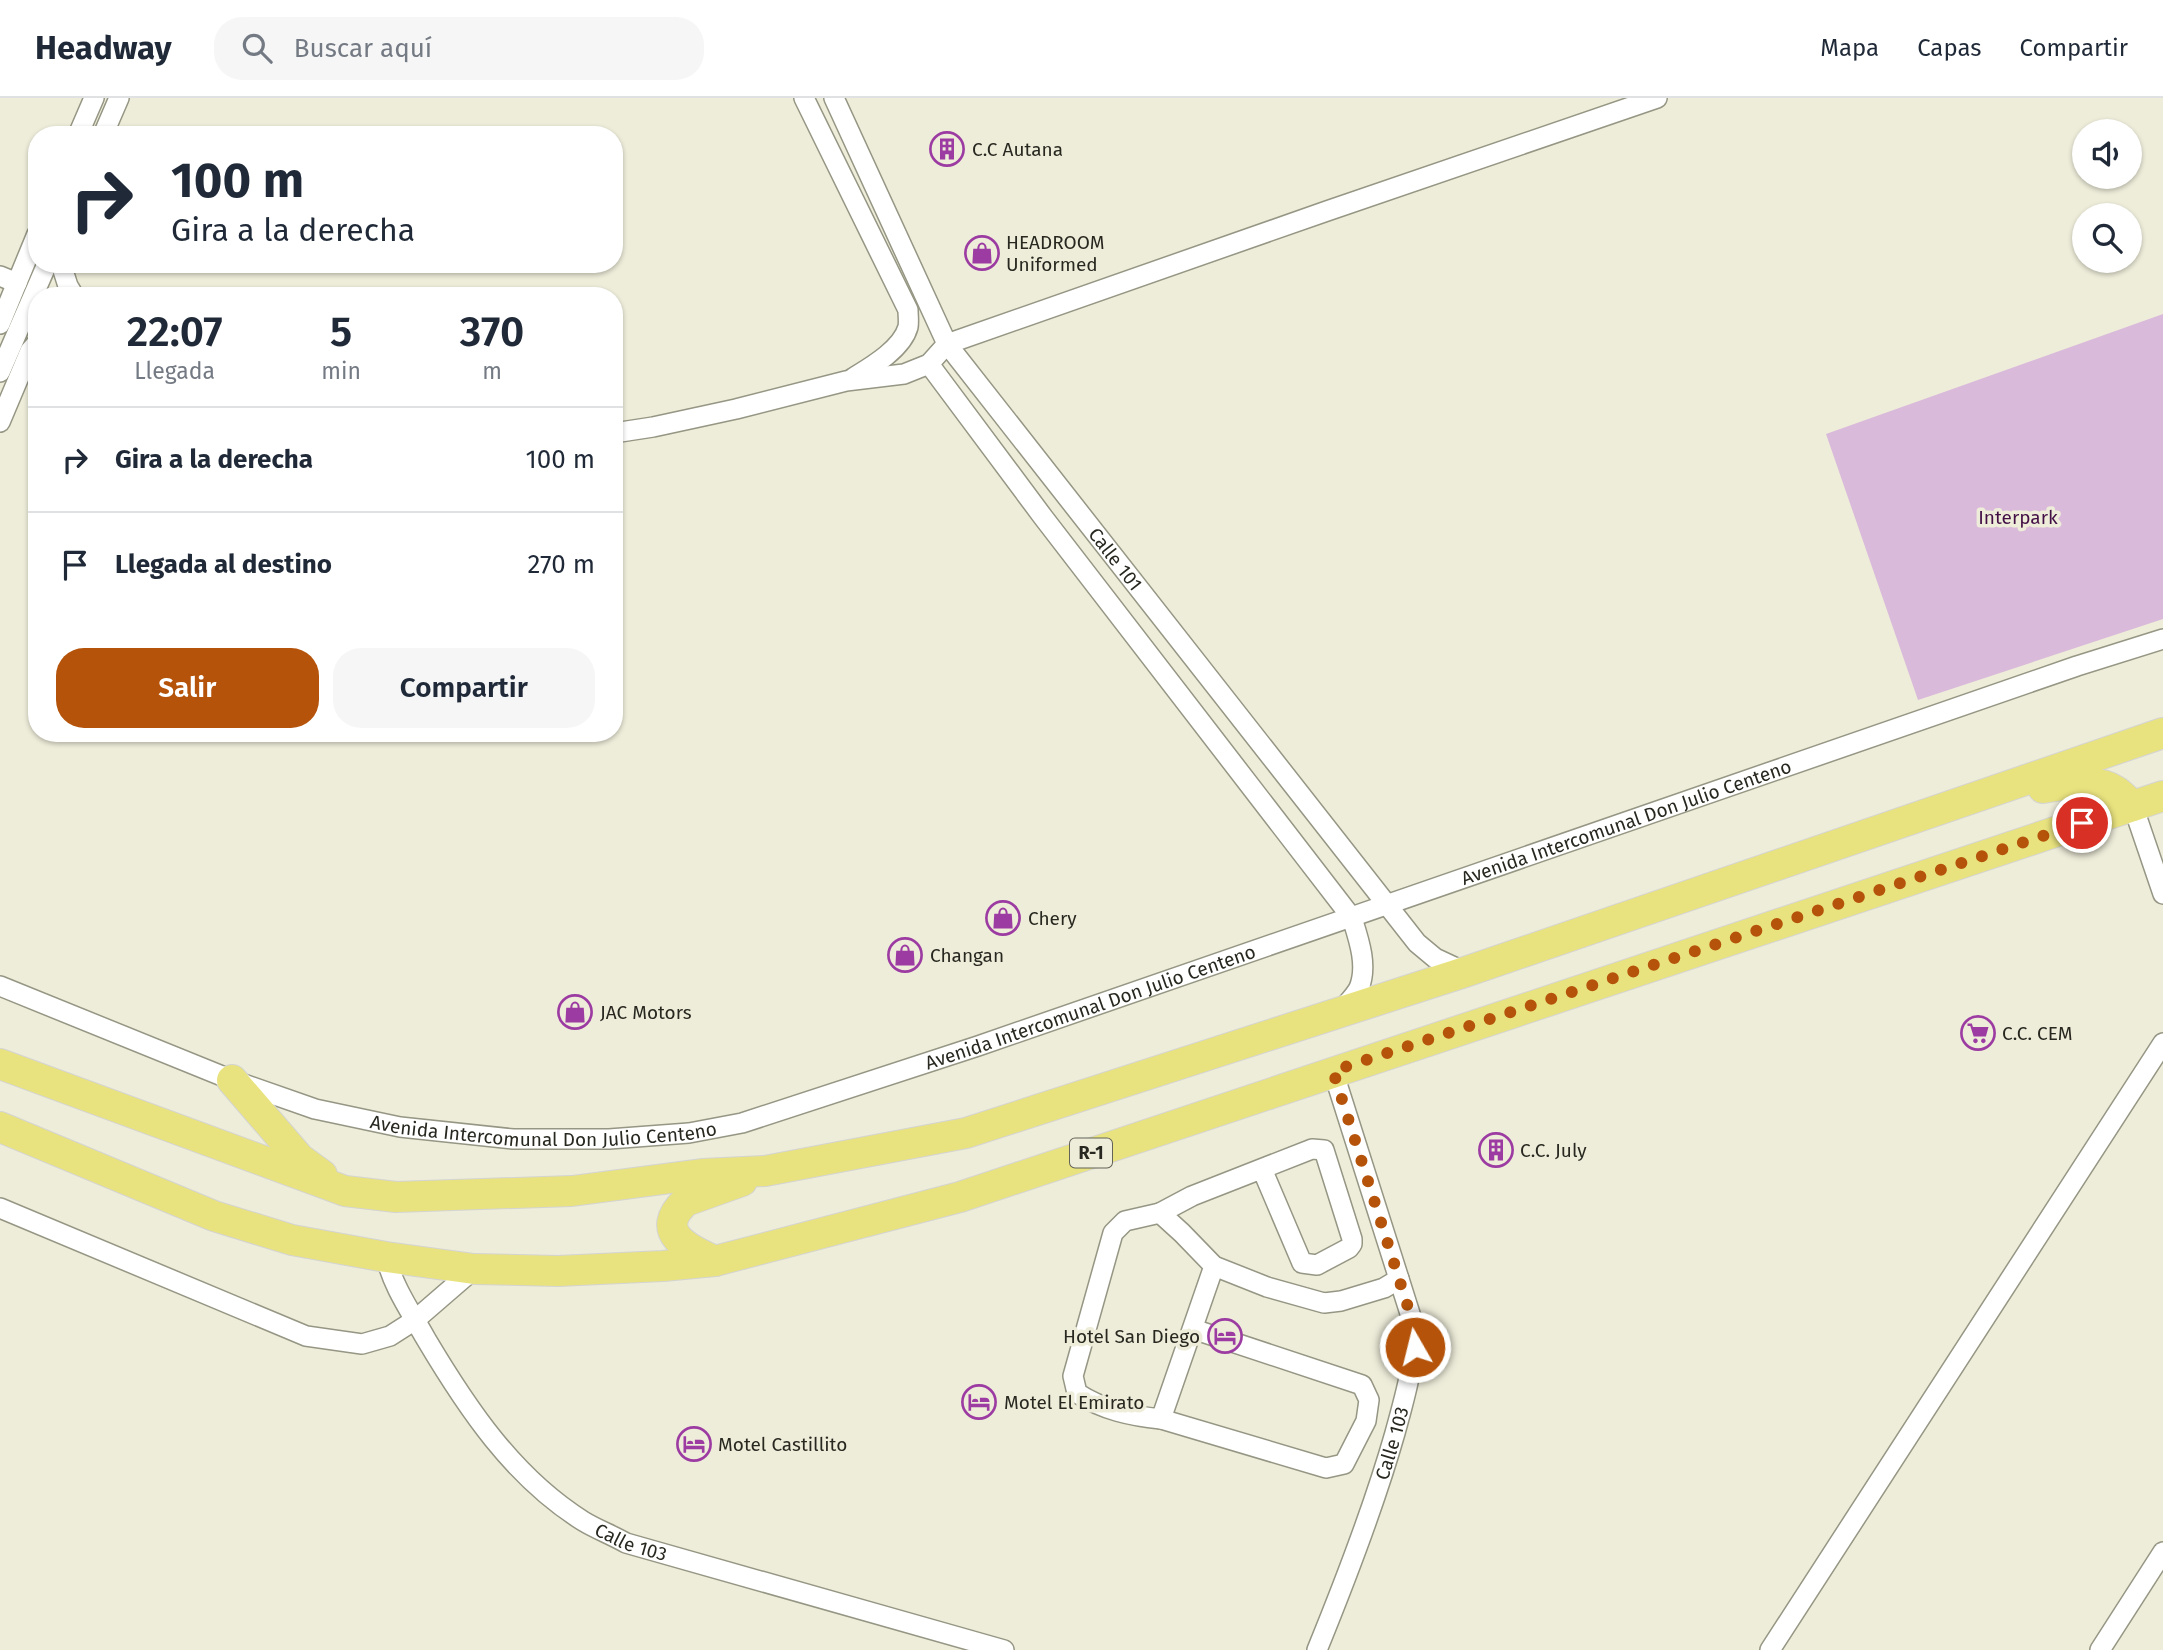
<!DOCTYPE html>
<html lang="es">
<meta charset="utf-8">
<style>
body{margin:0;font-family:"Fira Sans",sans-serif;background:#f6f6f7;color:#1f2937;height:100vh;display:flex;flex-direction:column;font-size:26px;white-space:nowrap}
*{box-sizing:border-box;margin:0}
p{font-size:23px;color:#747a83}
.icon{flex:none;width:38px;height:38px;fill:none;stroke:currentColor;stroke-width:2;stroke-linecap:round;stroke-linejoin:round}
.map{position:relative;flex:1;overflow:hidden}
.drawer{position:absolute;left:28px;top:189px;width:595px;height:455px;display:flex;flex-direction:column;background:#fff;border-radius:28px;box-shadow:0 2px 5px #0004}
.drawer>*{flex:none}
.banner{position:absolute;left:28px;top:28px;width:595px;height:147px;border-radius:28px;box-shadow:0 2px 5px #0004;background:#fff;color:#1f2937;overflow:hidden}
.controls{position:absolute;left:2072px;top:21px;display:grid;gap:14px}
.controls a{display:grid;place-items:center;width:70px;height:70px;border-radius:50%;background:#fff;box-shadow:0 2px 5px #0004;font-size:35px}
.pin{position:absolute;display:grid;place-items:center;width:60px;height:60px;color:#fff;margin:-30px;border:4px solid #fff;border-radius:50%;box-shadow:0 2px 7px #0007}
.me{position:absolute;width:77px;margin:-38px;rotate:352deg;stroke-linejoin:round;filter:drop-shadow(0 0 5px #0008)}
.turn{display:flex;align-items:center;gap:24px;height:147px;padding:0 28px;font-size:32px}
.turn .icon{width:91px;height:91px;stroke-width:2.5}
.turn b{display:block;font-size:49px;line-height:60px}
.eta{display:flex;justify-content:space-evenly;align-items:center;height:119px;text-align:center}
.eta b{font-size:42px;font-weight:600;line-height:49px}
.button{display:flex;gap:14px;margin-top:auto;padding:14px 28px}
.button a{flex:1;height:80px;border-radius:28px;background:#b45309;color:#fff;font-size:28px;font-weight:600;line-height:80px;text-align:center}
.button a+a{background:#f6f6f7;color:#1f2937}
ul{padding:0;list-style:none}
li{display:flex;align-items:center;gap:21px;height:105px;padding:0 28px;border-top:2px solid #e0e1e3}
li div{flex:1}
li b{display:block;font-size:26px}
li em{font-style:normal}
header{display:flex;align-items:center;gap:42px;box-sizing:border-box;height:98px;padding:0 35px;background:#fff;border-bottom:2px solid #e0e1e3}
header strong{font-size:33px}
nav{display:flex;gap:38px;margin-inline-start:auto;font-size:24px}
.search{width:490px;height:63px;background:#f6f6f7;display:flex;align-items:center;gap:18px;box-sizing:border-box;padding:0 24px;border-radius:28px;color:#747a83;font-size:26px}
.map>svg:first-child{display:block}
</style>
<header>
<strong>Headway</strong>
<div class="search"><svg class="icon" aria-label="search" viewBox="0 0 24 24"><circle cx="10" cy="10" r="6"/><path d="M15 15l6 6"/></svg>Buscar aquí</div>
<nav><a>Mapa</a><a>Capas</a><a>Compartir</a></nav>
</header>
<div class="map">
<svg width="2163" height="1552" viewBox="0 0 2163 1552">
<rect width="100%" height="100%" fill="#eeedda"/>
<!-- green -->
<path fill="#dabada" d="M 2163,216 L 2163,521 L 1918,602 L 1826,336 Z"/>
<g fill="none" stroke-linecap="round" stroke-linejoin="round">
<!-- minor casing -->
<g stroke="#969684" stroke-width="22">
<g id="minor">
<path d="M 804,0 L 908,212 C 908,217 909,224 908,229 C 902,251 871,269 853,280"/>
<path id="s1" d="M 834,0 L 947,246 L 1417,845 L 1435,860 L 1465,874"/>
<path d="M 78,37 L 94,0"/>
<path d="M 103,37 L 119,0"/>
<path d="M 61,166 L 68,188 L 74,198"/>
<path d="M 0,178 L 17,185"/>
<path d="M 0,226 L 37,136"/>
<path d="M 929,266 L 1043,419 L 1352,820 C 1359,842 1368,868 1359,890 C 1355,898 1347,905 1342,912"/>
<path d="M 0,274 L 47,166"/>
<path d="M 0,324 L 30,253 L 37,245"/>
<path d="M 614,335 L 653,329 L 736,311 L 846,283 L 904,276 L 929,266 L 947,246 L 1327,113 L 1657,0"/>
<path d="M 2133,708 L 2163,796"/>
<path id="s2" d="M 0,888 L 232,982 L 315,1011 L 400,1029 L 513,1041 L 609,1041 L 689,1035 L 742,1025 L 978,948 L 2077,568 L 2163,541"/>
<path d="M 1262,1071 L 1302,1165 L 1317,1167 L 1349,1150 L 1352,1146 L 1352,1141 L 1324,1052 L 1312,1051 L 1192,1098 L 1160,1115 L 1182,1135 L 1214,1168 L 1267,1189 L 1324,1205 L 1341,1203 L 1384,1190 L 1399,1181"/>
<path d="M 0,1110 L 306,1238 L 362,1246 L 390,1238 L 415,1222 L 474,1171"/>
<path d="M 1160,1115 L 1125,1123 L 1113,1135 L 1073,1278 L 1077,1295 C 1103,1312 1131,1318 1161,1321 L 1214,1168"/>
<path id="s3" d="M 386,1159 C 393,1189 411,1214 426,1241 C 467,1310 513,1379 583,1423 C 596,1431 612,1437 626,1445 L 1004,1552"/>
<path d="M 1161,1321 L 1326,1370 L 1344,1366 L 1366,1323 L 1369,1302 L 1362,1287 L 1193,1231"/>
<path id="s4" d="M 1317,1552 C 1346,1481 1374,1409 1395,1335 C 1405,1298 1416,1263 1413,1225 L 1333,973"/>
<path d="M 1770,1552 L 2163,945"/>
<path d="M 2100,1552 L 2163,1454"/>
</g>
</g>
<!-- primary casing -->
<g stroke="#d4d4d2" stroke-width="32">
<g id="primary">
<path d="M 2043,690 C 2066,687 2095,679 2116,693 C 2122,697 2127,703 2133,708"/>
<path d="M 0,966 L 345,1093 L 396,1099 L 572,1093 L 702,1076 L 765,1073 L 966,1035 L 1465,874 L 2163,635"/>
<path d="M 232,982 L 300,1061 L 322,1077"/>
<path d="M 0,1029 L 214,1118 L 292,1142 L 386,1159 L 474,1171 L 558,1173 L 663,1168 L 715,1163 L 960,1099 L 2163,698"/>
<path d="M 715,1163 C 688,1151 652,1134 686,1103 L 742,1083"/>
</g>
</g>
<!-- minor -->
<use href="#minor" stroke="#fff" stroke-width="19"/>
<!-- primary -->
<use href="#primary" stroke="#e9e37f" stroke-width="30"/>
</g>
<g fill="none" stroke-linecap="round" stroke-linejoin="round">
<!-- route -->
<path stroke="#b45309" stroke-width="12" stroke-dasharray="0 21.6" d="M 1415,1249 L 1413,1225 L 1333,973 L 2082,725"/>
</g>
<!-- icons -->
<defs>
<g id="building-ring" transform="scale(1.75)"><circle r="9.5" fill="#eeedda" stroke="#9c3ba2" stroke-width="1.5"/><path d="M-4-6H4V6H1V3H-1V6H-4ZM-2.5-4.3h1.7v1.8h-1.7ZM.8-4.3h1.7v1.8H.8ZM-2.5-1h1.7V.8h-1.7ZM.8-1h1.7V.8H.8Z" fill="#9c3ba2"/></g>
<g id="shop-ring" transform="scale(1.75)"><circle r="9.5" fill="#eeedda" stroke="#9c3ba2" stroke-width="1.5"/><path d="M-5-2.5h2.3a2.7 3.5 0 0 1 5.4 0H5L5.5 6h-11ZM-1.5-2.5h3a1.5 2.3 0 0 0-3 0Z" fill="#9c3ba2"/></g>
<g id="supermarket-ring" transform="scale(1.75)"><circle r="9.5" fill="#eeedda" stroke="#9c3ba2" stroke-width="1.5"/><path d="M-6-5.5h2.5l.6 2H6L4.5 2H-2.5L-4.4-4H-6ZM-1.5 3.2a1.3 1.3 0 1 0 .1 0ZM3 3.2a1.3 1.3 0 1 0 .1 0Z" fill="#9c3ba2"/></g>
<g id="hotel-ring" transform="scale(1.75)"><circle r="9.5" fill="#eeedda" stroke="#9c3ba2" stroke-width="1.5"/><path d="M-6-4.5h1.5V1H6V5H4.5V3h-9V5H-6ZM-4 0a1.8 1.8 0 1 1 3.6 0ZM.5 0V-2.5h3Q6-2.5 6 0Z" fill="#9c3ba2"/></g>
</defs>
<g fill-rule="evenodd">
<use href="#building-ring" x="947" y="51"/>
<use href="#shop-ring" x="982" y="155"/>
<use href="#shop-ring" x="1003" y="820"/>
<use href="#shop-ring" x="905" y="857"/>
<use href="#shop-ring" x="575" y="914"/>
<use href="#supermarket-ring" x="1978" y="935"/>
<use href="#building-ring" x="1496" y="1052"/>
<use href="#hotel-ring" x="1225" y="1238"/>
<use href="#hotel-ring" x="979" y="1304"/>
<use href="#hotel-ring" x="694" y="1346"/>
</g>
<g text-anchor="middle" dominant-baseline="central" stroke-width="7" stroke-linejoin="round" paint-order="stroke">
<!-- shield labels -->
<rect fill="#eeedda" stroke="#636358" stroke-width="2" x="1070" y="1040.5" width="42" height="29" rx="5"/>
<g font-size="18" font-weight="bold" fill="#282820">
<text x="1091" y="1055">R-1</text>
</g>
<!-- poi labels -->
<g font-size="19" fill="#282820" stroke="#eeedda" text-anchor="start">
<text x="972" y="51">C.C Autana</text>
<text x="1006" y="144">HEADROOM<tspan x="1006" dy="22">Uniformed</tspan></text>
<text x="1028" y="820">Chery</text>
<text x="930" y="857">Changan</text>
<text x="600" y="914">JAC Motors</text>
<text x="2002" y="935">C.C. CEM</text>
<text x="1520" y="1052">C.C. July</text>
<text x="1200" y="1238" text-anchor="end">Hotel San Diego</text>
<text x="1004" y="1304">Motel El Emirato</text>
<text x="718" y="1346">Motel Castillito</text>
</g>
<!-- park labels -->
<g font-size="19" fill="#431046" stroke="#eeedda">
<text x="2018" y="419">Interpark</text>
</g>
<!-- street labels -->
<g font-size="19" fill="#282820" stroke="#eeedda">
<text stroke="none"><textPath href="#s1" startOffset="544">Calle 101</textPath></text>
<text stroke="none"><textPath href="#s2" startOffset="1703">Avenida Intercomunal Don Julio Centeno</textPath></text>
<text stroke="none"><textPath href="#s2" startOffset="1136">Avenida Intercomunal Don Julio Centeno</textPath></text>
<text stroke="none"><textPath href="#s2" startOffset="569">Avenida Intercomunal Don Julio Centeno</textPath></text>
<text stroke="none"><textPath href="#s4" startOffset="220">Calle 103</textPath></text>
<text stroke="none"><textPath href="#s3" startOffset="387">Calle 103</textPath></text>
</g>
</g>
</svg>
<div class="controls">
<a><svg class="icon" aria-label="sound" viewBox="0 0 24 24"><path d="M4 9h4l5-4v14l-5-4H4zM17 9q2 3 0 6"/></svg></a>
<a><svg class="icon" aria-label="search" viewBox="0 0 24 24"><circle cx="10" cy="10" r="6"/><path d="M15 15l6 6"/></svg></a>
</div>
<div class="pin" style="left:2082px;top:725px;background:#d93025"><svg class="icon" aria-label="arrive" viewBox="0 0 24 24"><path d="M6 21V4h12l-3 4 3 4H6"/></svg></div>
<svg class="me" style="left:1415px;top:1249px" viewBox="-20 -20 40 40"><circle r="17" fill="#b45309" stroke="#fff" stroke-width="3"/><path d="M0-11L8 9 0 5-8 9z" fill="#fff"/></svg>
<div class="banner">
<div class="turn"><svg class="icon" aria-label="right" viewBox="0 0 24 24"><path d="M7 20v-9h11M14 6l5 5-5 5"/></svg><div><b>100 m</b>Gira a la derecha</div></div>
</div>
<section class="drawer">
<div class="eta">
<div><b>22:07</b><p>Llegada</p></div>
<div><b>5</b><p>min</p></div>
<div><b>370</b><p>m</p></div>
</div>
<ul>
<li><svg class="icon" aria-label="right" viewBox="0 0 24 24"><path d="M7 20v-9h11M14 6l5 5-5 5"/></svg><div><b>Gira a la derecha</b></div><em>100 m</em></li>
<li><svg class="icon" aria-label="arrive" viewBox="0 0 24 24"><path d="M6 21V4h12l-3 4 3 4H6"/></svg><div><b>Llegada al destino</b></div><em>270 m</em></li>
</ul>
<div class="button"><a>Salir</a><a>Compartir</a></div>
</section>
</div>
